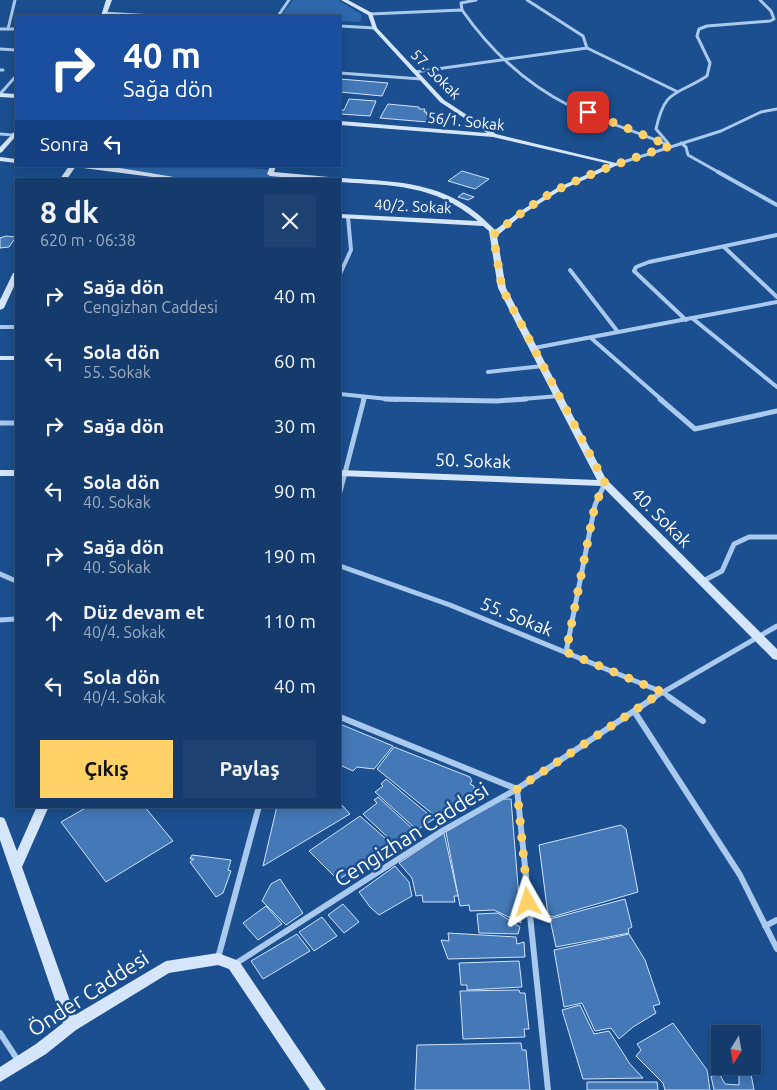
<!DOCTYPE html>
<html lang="tr">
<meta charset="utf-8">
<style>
body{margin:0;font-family:Ubuntu,sans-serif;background:#1d4271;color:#f1f3f6;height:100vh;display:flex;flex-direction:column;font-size:19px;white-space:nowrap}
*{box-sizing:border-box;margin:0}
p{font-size:16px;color:#9dadc1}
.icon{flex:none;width:28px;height:28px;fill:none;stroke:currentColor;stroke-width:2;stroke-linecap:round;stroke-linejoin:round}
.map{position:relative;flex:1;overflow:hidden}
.side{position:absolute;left:15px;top:178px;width:326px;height:630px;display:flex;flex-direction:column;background:#143b6b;border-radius:0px;box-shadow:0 2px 12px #0003,0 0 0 1px #33557e}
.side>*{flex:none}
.top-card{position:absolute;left:15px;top:15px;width:326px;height:152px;border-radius:0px;box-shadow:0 2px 12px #0003,0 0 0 1px #33557e;background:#1a4fa0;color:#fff;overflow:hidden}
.needle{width:32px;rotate:191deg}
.buttons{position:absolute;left:711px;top:1025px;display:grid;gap:10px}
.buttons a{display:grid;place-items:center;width:50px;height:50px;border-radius:0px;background:#143b6b;box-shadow:0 2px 12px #0003,0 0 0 1px #33557e;font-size:25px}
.pin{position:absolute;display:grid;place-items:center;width:42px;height:42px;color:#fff;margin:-21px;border-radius:10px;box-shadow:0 2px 8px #0006}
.me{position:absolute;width:55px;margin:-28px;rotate:354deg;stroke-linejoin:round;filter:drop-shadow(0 0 4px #0008)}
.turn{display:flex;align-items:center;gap:18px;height:105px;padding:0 25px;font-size:22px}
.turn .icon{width:65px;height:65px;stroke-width:2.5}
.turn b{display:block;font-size:35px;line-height:42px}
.then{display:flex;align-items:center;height:48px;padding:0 25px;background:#0003;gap:10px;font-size:19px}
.round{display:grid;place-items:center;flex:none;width:52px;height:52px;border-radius:0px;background:#1d4271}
.head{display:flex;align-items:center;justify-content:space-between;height:85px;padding:0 25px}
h1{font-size:30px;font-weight:700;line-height:38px}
.primary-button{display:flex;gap:10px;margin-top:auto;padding:10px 25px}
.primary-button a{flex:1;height:58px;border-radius:0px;background:#ffd166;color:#111;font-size:20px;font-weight:700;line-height:58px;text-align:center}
.primary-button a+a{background:#1d4271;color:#f1f3f6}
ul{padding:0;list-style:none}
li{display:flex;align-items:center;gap:15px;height:65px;padding:0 25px}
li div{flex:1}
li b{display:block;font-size:19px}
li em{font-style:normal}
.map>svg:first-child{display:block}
</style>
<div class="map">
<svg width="777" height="1090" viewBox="0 0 777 1090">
<rect width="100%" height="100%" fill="#1b4f8f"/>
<!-- green -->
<g fill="#2e69ad">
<path d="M 293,0 L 338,0 L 362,15 L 360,22 L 340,21 L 340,16 L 281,16 Z"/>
<path d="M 118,166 L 225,166 L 272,170 L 270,173 L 316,179 L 183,179 L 116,169 Z"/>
</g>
<!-- building -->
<g fill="#4478b7" stroke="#cfe3fa">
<path d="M 340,79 L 388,83 L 382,96 L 340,92 Z"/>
<path d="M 349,99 L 376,101 L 370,116 L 340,114 L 340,110 L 344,110 Z"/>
<path d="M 388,104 L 419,107 L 419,109 L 425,109 L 424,112 L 427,112 L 426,114 L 430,115 L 427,122 L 380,118 Z"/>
<path d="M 462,171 L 489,179 L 475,189 L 448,181 Z"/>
<path d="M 463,193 L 474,197 L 468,200 L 458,197 Z"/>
<path d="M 6,236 L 16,237 L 9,247 L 0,248 L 0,238 Z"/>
<path d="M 340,724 L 393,746 L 374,769 L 357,767 L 353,771 L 340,765 Z"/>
<path d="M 394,747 L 470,777 L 472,781 L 470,784 L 474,786 L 474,793 L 467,800 L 465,798 L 441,814 L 437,811 L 434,815 L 377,769 Z"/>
<path d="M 386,779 L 434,819 L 417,830 L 375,792 L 383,786 L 381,784 Z"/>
<path d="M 378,797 L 415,831 L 396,845 L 363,814 L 377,803 L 374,800 Z"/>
<path d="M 502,799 L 511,799 L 521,923 L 494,910 L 470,911 L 469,905 L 460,906 L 446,832 Z"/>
<path d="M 340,803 L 350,814 L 263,866 L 277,806 L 340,806 Z"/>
<path d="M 89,806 L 144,806 L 173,841 L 106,882 L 61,822 Z"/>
<path d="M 360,816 L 393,845 L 338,880 L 309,851 Z"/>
<path d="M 621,825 L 626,829 L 638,892 L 552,917 L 548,915 L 539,845 Z"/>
<path d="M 444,833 L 458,896 L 454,896 L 455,902 L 423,902 L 422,895 L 416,896 L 412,878 L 399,863 Z"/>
<path d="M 192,855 L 231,860 L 228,870 L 231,871 L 223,893 L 216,897 L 190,862 L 194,859 L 190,859 Z"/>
<path d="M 395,866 L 409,882 L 412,896 L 379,915 L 370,907 L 359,892 Z"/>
<path d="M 280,879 L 303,913 L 286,925 L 262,901 L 271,884 Z"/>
<path d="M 625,899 L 632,927 L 628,929 L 629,933 L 556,947 L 550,919 Z"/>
<path d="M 343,904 L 359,922 L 344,933 L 328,915 Z"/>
<path d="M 266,906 L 282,924 L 258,940 L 243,923 Z"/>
<path d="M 498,913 L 520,927 L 518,934 L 479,933 L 477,914 Z"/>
<path d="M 322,917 L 337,936 L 314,951 L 299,932 Z"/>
<path d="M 448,933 L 516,937 L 517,944 L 524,942 L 525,957 L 448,959 L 441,940 L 449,941 Z"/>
<path d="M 297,934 L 310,951 L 263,979 L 251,961 Z"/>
<path d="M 629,934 L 645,960 L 660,1004 L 653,1006 L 656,1013 L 633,1027 L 619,1039 L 611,1028 L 595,1031 L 582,1003 L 564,1007 L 554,950 Z"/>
<path d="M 519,961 L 522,987 L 467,990 L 467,985 L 461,985 L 459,963 Z"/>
<path d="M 519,990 L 520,993 L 525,993 L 529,1029 L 524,1029 L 525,1037 L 463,1039 L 460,991 Z"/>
<path d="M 580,1005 L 594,1034 L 609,1031 L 630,1064 L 643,1078 L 583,1079 L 562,1010 Z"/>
<path d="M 673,1023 L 707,1070 L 710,1090 L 665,1090 L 663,1083 L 636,1056 L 641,1050 L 637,1044 Z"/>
<path d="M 521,1043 L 522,1050 L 526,1050 L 530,1090 L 415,1090 L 417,1045 Z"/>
<path d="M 739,1072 L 751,1074 L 754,1090 L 714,1090 L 711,1076 L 720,1075 L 725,1084 L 739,1085 Z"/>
<path d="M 587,1082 L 657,1082 L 658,1090 L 587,1090 Z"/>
</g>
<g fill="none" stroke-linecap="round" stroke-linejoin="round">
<!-- street-far3 -->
<g stroke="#a9c9ee" stroke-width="3">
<path d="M 527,0 L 583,36 L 587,48 L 676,91"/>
<path d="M 462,10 L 461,3 L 476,0"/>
<path d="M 104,13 L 153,16"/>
<path d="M 370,14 L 462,10 C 490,50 526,84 570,106 C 602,122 637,131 670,146"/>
<path d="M 278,16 L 289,0"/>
<path d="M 340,26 L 375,28"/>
<path d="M 0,29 L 16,29"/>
<path d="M 8,29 L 15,0"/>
<path d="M 0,49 L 16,50"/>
<path d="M 0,70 L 3,70"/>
<path d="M 415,72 L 587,48"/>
<path d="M 340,73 L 421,79"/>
<path d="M 0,94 L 16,76"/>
<path d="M 0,134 L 13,135"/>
<path d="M 668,143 L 656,129 C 665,88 676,96 707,76 L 710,63 L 697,36 L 699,29 L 707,26 L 770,21 L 774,19 L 771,11 L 760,0"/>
<path d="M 681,143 L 686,147 L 688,155 L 720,173"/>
<path d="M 617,164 L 721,131 L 761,112 L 777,109"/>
</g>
<!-- street-far2 -->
<g stroke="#a9c9ee" stroke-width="4">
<path d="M 718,172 L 777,205"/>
<path d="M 724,247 L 777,297"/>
<path d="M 570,270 L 618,332"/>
<path d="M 340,274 L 351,250 L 348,217"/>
<path d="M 692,318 L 777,302"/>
<path d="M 686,320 L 634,271 L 636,267 L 649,262 L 777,235"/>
<path d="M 0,327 L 16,327"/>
<path d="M 591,338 L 662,400"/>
<path d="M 534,348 L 692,318 L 777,387"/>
<path d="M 488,372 L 543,366"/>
<path d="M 340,394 L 397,400"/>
<path d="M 363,400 L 364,397"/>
<path d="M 510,400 L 559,396"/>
</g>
<!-- street-far1 -->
<g stroke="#a9c9ee" stroke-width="5">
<path d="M 385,399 L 497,401 L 526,399"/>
<path d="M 660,399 L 695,429 L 777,411"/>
<path d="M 0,423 L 16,423"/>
<path d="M 340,492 L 364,399"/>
<path d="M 340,566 L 450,605 L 662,692 L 671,698"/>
<path d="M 0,574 L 16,581"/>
<path d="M 703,581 L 722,571 L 734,544 L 749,537 L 777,537"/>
<path d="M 0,620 L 16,619"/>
<path d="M 566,652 L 595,505 L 605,483"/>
<path d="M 653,698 L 777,626"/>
</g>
<!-- street -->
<g stroke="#a9c9ee" stroke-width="6">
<path d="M 669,697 L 703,721"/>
<path d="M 634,711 L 740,875 L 777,949"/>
<path d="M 340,717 L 517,789 L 548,1090"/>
<path d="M 765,926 L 777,920"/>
<path d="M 218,958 L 259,806"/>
<path d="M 235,964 L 442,831 L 517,789 L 655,697"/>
<path d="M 0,1033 L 19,1062"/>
</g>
<!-- secondary -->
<g fill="#d6e6fa" fill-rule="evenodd">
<path d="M 106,0 L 112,0 L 106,16 L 101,16 Z"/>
<path d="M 341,0 L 348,0 L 372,13 L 377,28 L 444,100 L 496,134 L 620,164 L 561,190 L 523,214 L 497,236 L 506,288 L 606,479 L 777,649 L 777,660 L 773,659 L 602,486 L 340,476 L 340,470 L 597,480 L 498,288 L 489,231 L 483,226 L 340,218 L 340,214 L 478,221 C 433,184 395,186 340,182 L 340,179 L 338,179 L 340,178 C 402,182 449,181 495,230 L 519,212 L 557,188 L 610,164 L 493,137 L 340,125 L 340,121 L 487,133 L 440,102 L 373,29 L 368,15 Z"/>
<path d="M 0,93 L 16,94 L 16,98 L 0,97 Z"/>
<path d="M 16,130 L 16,136 L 2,152 L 0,153 L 0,147 Z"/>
<path d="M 0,157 L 16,159 L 16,163 L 0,161 Z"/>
<path d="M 69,166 L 76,166 L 67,179 L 60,179 Z"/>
<path d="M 80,166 L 121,166 L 120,168 L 186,179 L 168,179 L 83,168 Z"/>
<path d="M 270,166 L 276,166 L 274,172 L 329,177 L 332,179 L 303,179 L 270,176 L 267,174 Z"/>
<path d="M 13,273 L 16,273 L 16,282 L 4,308 L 0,310 L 0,300 Z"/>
<rect x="0" y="356" width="16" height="4"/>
<rect x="0" y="470" width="16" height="6"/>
<path d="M 37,806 L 49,806 L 22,867 L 75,1015 L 166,961 L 218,953 L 239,961 L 326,1090 L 310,1090 L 229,969 L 218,965 L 169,973 L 76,1030 L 46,1054 L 0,1082 L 0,1067 L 36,1044 L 63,1023 L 0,840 L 0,817 L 4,818 L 6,822 L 17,851 Z"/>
</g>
</g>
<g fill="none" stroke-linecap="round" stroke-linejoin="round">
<!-- route -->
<path stroke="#ffd166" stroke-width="9" stroke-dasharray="0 16.2" d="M 528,902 L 517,789 L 662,692 L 566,652 L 595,505 L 605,483 L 502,288 L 494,240 L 493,235 C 514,219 535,201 559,189 C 595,171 633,158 670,146 L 588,112"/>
</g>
<g text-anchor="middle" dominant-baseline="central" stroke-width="5" stroke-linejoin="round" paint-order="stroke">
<!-- far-street labels -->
<g font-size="15" fill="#fff" stroke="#1b4f8f">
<text transform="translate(436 74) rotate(45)">57. Sokak</text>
<text transform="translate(466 121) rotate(6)">56/1. Sokak</text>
<text transform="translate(413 206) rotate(3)">40/2. Sokak</text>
</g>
<!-- street labels -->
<g font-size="18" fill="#fff" stroke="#1b4f8f">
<text transform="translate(473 460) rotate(2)">50. Sokak</text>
<text transform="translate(662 517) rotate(45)">40. Sokak</text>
<text transform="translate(517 616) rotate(22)">55. Sokak</text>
</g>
<!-- near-street labels -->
<g font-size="21" fill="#fff" stroke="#1b4f8f">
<text transform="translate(411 834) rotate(-32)">Cengizhan Caddesi</text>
<text transform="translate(88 993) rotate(-33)">Önder Caddesi</text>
</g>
</g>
</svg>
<div class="buttons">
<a><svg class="needle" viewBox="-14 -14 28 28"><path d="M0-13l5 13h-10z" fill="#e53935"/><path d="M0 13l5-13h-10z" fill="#9dadc1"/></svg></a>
</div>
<div class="pin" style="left:588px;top:112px;background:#d93025"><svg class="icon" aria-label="arrive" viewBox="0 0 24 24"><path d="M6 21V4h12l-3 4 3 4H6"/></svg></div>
<svg class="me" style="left:528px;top:902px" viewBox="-20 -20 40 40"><path d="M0-17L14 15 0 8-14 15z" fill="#ffd166" stroke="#fff" stroke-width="4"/></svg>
<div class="top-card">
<div class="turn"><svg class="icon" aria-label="right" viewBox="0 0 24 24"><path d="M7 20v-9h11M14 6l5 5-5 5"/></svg><div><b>40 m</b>Sağa dön</div></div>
<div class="then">Sonra<svg class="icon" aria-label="left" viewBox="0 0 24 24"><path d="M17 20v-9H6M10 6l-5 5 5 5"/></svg></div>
</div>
<section class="side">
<div class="head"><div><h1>8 dk</h1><p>620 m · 06:38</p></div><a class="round"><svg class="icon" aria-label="close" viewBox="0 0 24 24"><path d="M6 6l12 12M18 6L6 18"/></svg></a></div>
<ul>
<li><svg class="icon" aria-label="right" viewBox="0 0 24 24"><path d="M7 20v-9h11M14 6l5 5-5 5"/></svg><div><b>Sağa dön</b><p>Cengizhan Caddesi</p></div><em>40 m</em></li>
<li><svg class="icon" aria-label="left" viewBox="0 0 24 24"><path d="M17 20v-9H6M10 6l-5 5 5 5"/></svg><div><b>Sola dön</b><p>55. Sokak</p></div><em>60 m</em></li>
<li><svg class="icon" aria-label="right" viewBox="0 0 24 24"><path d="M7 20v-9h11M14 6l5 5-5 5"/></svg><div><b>Sağa dön</b></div><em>30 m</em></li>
<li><svg class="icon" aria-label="left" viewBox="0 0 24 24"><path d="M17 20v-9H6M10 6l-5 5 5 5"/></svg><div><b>Sola dön</b><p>40. Sokak</p></div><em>90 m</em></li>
<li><svg class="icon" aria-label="right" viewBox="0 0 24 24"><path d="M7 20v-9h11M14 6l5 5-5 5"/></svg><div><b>Sağa dön</b><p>40. Sokak</p></div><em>190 m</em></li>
<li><svg class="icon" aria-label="ahead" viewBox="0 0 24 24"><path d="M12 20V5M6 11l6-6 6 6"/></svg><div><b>Düz devam et</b><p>40/4. Sokak</p></div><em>110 m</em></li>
<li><svg class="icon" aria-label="left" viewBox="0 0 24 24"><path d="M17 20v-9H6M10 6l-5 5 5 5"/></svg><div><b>Sola dön</b><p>40/4. Sokak</p></div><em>40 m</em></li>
</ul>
<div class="primary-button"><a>Çıkış</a><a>Paylaş</a></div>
</section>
</div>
